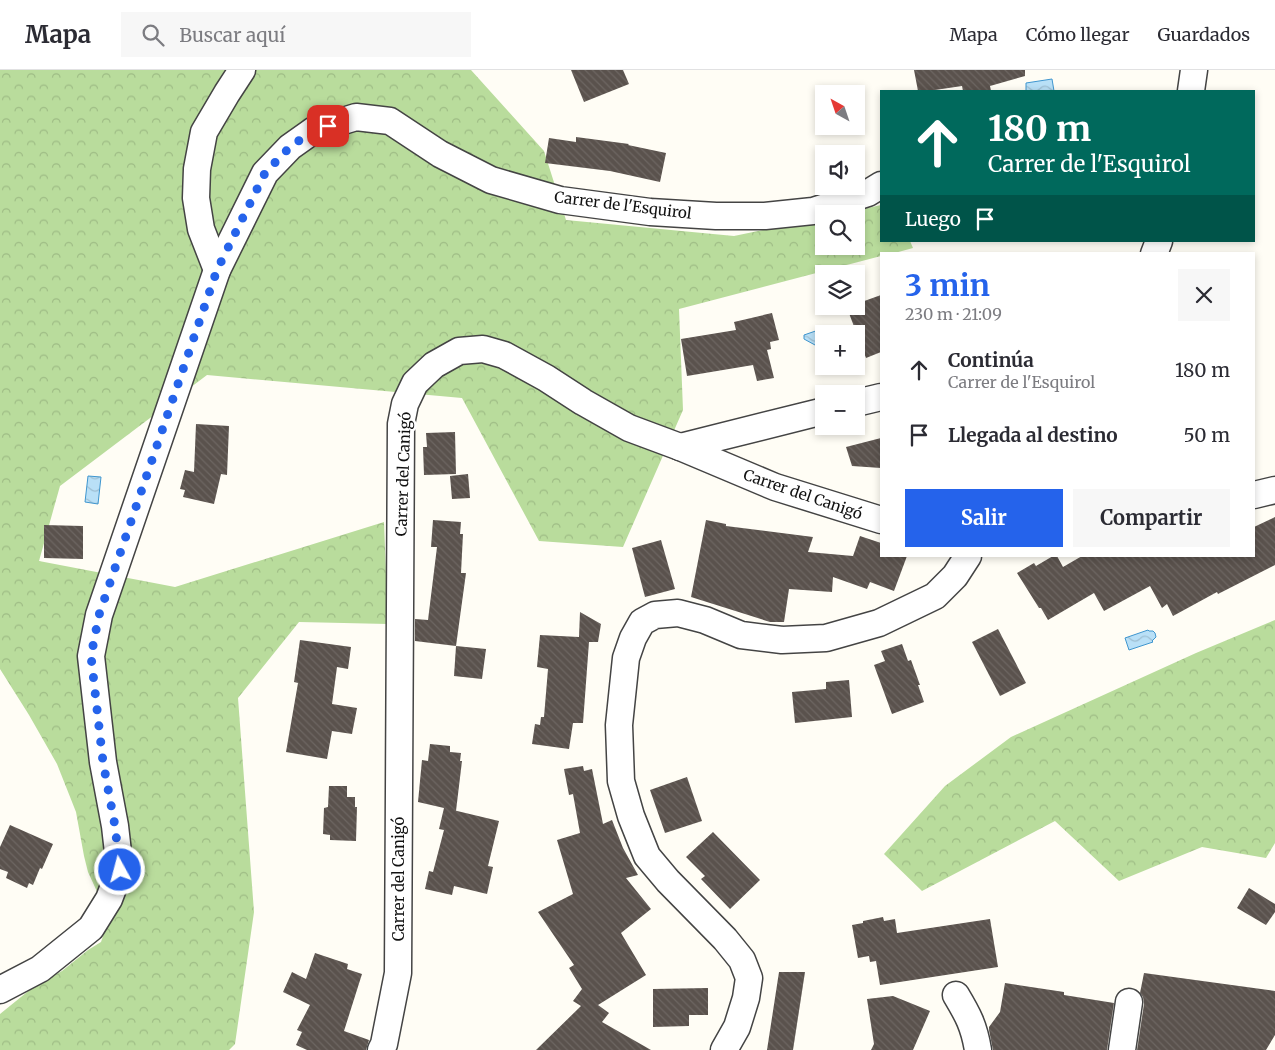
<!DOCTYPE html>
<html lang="es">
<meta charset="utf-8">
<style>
body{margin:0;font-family:Merriweather,serif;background:#f7f7f7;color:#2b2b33;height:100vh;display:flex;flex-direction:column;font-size:19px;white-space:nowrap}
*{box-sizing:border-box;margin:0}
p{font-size:16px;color:#7c7c81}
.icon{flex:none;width:28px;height:28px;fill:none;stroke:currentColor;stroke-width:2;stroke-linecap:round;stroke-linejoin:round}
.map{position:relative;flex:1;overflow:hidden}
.drawer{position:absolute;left:880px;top:182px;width:375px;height:305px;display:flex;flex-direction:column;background:#fff;border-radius:0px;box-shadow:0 2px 8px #0003}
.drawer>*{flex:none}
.hud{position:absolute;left:880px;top:20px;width:375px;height:152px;border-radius:0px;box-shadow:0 2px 8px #0003;background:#00695c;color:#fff;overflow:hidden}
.needle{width:32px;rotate:320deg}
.buttons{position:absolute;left:815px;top:15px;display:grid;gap:10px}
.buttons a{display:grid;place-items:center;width:50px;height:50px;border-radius:0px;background:#fff;box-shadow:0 2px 8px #0003;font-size:25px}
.pin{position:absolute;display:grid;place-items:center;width:42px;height:42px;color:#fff;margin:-21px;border-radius:10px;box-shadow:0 2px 8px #0006}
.me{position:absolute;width:55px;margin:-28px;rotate:353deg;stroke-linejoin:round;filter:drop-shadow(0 0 4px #0008)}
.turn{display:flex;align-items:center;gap:18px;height:105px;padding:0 25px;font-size:22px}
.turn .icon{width:65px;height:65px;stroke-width:2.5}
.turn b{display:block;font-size:35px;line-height:42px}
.then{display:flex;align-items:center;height:48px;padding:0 25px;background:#0003;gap:10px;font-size:19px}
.round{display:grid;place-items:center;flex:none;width:52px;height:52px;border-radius:0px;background:#f7f7f7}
.overview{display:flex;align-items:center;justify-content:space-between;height:85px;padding:0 25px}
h1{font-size:30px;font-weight:700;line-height:38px;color:#2563eb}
.primary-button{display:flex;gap:10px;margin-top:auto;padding:10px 25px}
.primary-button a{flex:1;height:58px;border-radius:0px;background:#2563eb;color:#fff;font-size:20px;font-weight:700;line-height:58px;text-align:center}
.primary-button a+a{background:#f7f7f7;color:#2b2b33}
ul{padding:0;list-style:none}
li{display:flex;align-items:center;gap:15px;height:65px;padding:0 25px}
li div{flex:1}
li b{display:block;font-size:19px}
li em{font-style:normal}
header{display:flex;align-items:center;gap:30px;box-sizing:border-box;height:70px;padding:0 25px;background:#fff;border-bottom:1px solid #e1e1e2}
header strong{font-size:24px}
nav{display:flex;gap:28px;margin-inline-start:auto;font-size:18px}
.search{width:350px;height:45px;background:#f7f7f7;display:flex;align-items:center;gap:12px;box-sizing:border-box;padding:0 18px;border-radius:0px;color:#7c7c81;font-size:19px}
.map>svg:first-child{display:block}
</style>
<header>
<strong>Mapa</strong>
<div class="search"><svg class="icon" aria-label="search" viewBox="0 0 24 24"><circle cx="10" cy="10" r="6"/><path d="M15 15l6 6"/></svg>Buscar aquí</div>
<nav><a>Mapa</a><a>Cómo llegar</a><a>Guardados</a></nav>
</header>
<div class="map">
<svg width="1275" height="980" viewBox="0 0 1275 980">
<defs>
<pattern id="forest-crowns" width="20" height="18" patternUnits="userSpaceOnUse" patternTransform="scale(1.25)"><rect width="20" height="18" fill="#b9dc9c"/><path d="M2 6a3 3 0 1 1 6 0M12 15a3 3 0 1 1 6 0" fill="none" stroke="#9ebc85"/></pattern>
<pattern id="water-waves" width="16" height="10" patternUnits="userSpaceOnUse" patternTransform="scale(1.25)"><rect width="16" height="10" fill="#b9e0f7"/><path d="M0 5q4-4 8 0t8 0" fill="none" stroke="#9ebfd3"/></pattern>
<pattern id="building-back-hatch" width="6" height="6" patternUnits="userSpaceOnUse" patternTransform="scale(1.25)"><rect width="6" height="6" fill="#5a524d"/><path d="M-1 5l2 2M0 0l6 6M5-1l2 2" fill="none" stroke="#6d6662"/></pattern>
</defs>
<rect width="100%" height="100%" fill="#fffdf5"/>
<!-- forest -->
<g fill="url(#forest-crowns)">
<path d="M 0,0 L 471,0 L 544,81 L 566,150 L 734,166 L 824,147 L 824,176 L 856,176 L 856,144 L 841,144 L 881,135 L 881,171 L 910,171 L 913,178 L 891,184 L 881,184 L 881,186 L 679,239 L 683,340 L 623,477 L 539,471 L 462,328 L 207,305 L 60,416 L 39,491 L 175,517 L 384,452 L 388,554 L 299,552 L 238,628 L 254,842 L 235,974 L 229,980 L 0,980 L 0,944 L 37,914 L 62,901 L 88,880 L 101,872 L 107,855 L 105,839 L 88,802 L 84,786 L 76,742 L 57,694 L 29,645 L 0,599 Z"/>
<path d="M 1275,550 L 1275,773 L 1266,788 L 1202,777 L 1119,811 L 1055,751 L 922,821 L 884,784 L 945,716 L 1011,667 L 1196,583 Z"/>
</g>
<!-- water -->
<g fill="url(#water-waves)" stroke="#3f96cf">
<path d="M 1052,9 L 1054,21 L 1026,21 L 1026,13 Z"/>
<path d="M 830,256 L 830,264 L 824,264 L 824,272 L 815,275 L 804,269 L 804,265 Z"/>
<path d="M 88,406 L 101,407 L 98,434 L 85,432 Z"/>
<path d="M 1148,560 L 1149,561 L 1153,561 L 1155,563 L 1156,567 L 1152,571 L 1153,572 L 1129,580 L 1125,568 Z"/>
</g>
<!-- building -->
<g fill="url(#building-back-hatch)">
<path d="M 571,0 L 623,0 L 629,14 L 584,32 Z"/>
<path d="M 914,0 L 1025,0 L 1025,6 L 990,16 L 991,21 L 963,21 L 962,16 L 928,21 L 918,21 Z"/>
<path d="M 576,67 L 629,74 L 628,75 L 666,83 L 660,112 L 610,101 L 545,93 L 549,68 L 576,72 Z"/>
<path d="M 881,225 L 881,282 L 866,288 L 847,238 L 856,236 L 856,234 Z"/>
<path d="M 772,243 L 779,270 L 770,272 L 771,279 L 767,280 L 774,308 L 757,311 L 753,295 L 687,306 L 681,269 L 736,260 L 734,252 Z"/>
<path d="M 196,354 L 229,356 L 227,405 L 221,404 L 214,434 L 183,427 L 185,420 L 180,419 L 185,400 L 194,402 Z"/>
<path d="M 455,362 L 456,404 L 424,405 L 423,377 L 427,377 L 426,363 Z"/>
<path d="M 881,368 L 881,398 L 852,396 L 846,377 Z"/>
<path d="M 468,404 L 470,428 L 452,429 L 450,406 Z"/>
<path d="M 1275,447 L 1275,495 L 1218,524 L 1217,522 L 1173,546 L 1167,534 L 1162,538 L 1150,516 L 1104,541 L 1094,523 L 1048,550 L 1041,538 L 1039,538 L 1017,503 L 1034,493 L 1036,496 L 1053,486 L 1057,486 L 1063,497 L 1082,486 L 1254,486 L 1254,457 Z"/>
<path d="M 433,450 L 461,452 L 460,464 L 463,464 L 461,503 L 466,503 L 456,576 L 415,571 L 415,549 L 428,550 L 437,477 L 431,477 Z"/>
<path d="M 706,450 L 726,454 L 726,456 L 813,467 L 808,482 L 853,486 L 860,466 L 881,473 L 881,486 L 907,486 L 894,521 L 870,512 L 867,519 L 833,507 L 832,522 L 789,519 L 784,552 L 770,552 L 691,527 Z"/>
<path d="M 44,455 L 83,456 L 83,489 L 44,488 Z"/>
<path d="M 661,470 L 675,519 L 645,527 L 632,478 Z"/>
<path d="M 580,542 L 601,554 L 598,572 L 589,572 L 583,653 L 573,653 L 569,679 L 532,674 L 535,654 L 540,655 L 541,647 L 544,647 L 548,599 L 537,597 L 540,565 L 579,567 Z"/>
<path d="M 998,559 L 1026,613 L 1000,626 L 972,572 Z"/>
<path d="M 300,570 L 351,577 L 348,599 L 337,597 L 332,634 L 357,638 L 352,664 L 332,661 L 327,689 L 286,682 L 298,613 L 294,612 Z"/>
<path d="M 902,574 L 908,591 L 911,590 L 920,615 L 918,615 L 924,632 L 892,644 L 874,595 L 885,591 L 881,581 Z"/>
<path d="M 456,576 L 486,579 L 482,609 L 454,606 Z"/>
<path d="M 849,610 L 852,647 L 795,653 L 792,622 L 826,619 L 826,612 Z"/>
<path d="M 430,674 L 450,676 L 450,682 L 461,683 L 460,691 L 462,691 L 456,741 L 453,740 L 499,751 L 488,796 L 493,797 L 487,824 L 454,816 L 452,825 L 425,819 L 429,801 L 433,802 L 444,760 L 439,759 L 444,738 L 418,732 L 422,690 L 428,691 Z"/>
<path d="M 583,696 L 584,701 L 592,699 L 603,754 L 612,750 L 623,778 L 638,805 L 626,808 L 651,839 L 621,863 L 646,905 L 598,935 L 609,943 L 602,952 L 651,980 L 536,980 L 581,936 L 573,931 L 582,919 L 569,898 L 574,895 L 538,842 L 573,824 L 557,770 L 580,763 L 573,724 L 569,725 L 564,699 Z"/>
<path d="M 687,707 L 702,751 L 665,763 L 650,720 Z"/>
<path d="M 329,716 L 347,716 L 347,727 L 355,727 L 355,737 L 357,737 L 356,771 L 330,770 L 330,765 L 323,764 L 324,738 L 328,737 Z"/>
<path d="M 10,755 L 53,774 L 42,799 L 40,798 L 33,815 L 29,813 L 27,818 L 6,808 L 8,802 L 0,799 L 0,777 Z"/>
<path d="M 713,762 L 760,810 L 730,839 L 701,809 L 705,806 L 686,787 Z"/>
<path d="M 1249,818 L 1275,834 L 1275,842 L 1266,855 L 1237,838 Z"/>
<path d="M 883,847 L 884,851 L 895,849 L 897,863 L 990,849 L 998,897 L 880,915 L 876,891 L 870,892 L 869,886 L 858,888 L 852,855 L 863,853 L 863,851 Z"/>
<path d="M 315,883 L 348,894 L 347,899 L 362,904 L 344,961 L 369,970 L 366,980 L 307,980 L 296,975 L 302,962 L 297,960 L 310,935 L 283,922 L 292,902 L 306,909 Z"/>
<path d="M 779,902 L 805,902 L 793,980 L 767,980 Z"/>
<path d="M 1144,903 L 1275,921 L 1275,965 L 1266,980 L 1137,980 L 1144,934 L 1143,927 L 1140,923 Z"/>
<path d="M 1005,913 L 1064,922 L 1064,925 L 1114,933 L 1107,980 L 993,980 L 989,960 L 989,957 L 1000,942 Z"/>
<path d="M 708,918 L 708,945 L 689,945 L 689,956 L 653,957 L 653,919 Z"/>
<path d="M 893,926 L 930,941 L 913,980 L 871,980 L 874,974 L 867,929 Z"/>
</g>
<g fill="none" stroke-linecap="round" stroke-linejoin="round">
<!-- street casing -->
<g stroke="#444" stroke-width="29">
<g id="street">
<path d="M 1191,21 L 1194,0"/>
<path d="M 1154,184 L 1159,171"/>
<path d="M 217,200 L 201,159 L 196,128 L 197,99 L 204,62 L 227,23 L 242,0"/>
<path d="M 856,333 L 881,327"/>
<path d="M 680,377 L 824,341"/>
<path d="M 1254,425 L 1275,420"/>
<path d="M 0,920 L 40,899 L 91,858 L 109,829 L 120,800 L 115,756 L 103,692 L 91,586 L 99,545 L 217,200 L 265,103 L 290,77 L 314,60 L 356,47 L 390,51 L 440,84 L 491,110 L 560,130 L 650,142 L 716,146 L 765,146 L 813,141 L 868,123 L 881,115"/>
<path d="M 956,925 C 968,945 974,956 978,980"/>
<path d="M 381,980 L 384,974 L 398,903 L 401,354 L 405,334 L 415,313 L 434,295 L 459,281 L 483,279 L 504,285 L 546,308 L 583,332 L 629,358 L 680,377 L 775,417 L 881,450"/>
<path d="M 724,980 L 737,957 L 746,928 L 749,908 L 742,890 L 725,869 L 668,811 L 647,786 L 631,746 L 621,711 L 619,655 L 626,588 L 633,568 L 642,552 L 655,545 L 678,543 L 705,550 L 741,565 L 782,570 L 826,568 L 879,553 L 935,526 L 955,506 L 968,486"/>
<path d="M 1122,980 L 1129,932"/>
</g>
</g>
<!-- street -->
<use href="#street" stroke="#fff" stroke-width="26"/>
</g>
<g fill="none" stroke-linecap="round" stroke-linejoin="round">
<!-- route -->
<path stroke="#2563eb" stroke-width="9" stroke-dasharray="0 16.2" d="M 120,800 L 115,756 L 103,692 L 91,586 L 99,545 L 217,200 L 265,103 L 290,77 L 314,60 L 328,56"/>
</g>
<g text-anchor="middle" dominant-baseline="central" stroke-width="5" stroke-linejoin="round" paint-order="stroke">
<!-- street labels -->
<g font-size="15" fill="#111" stroke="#fff">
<text transform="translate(623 135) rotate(7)">Carrer de l'Esquirol</text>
<text transform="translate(403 404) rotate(-88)">Carrer del Canigó</text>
<text transform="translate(803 424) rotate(19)">Carrer del Canigó</text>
<text transform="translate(398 809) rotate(-90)">Carrer del Canigó</text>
</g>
</g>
</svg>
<div class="buttons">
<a><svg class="needle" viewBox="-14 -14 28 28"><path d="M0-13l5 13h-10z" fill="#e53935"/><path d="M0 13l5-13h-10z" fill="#7c7c81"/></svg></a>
<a><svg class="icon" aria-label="sound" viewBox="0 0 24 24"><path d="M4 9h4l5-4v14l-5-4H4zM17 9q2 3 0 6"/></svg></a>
<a><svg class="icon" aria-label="search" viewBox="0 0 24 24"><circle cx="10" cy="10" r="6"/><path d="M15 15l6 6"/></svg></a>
<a><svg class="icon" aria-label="layers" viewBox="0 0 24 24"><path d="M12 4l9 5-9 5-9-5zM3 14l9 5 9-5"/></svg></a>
<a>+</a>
<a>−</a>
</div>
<div class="pin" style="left:328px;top:56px;background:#d93025"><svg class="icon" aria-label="arrive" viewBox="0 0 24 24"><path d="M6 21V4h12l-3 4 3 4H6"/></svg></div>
<svg class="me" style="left:120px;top:800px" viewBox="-20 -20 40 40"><circle r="17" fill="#2563eb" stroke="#fff" stroke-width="3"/><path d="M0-11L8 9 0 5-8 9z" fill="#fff"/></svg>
<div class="hud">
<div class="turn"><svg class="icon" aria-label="ahead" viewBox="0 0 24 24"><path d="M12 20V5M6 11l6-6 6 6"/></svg><div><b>180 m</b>Carrer de l'Esquirol</div></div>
<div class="then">Luego<svg class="icon" aria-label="arrive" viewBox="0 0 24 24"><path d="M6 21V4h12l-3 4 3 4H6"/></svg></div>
</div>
<section class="drawer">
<div class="overview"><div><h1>3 min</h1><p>230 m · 21:09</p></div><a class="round"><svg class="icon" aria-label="close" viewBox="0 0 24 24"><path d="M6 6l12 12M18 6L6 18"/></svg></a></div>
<ul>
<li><svg class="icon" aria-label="ahead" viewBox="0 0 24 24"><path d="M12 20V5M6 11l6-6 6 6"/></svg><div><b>Continúa</b><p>Carrer de l'Esquirol</p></div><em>180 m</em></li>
<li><svg class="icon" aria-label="arrive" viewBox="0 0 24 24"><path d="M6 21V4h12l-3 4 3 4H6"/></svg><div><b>Llegada al destino</b></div><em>50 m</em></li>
</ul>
<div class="primary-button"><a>Salir</a><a>Compartir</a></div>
</section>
</div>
